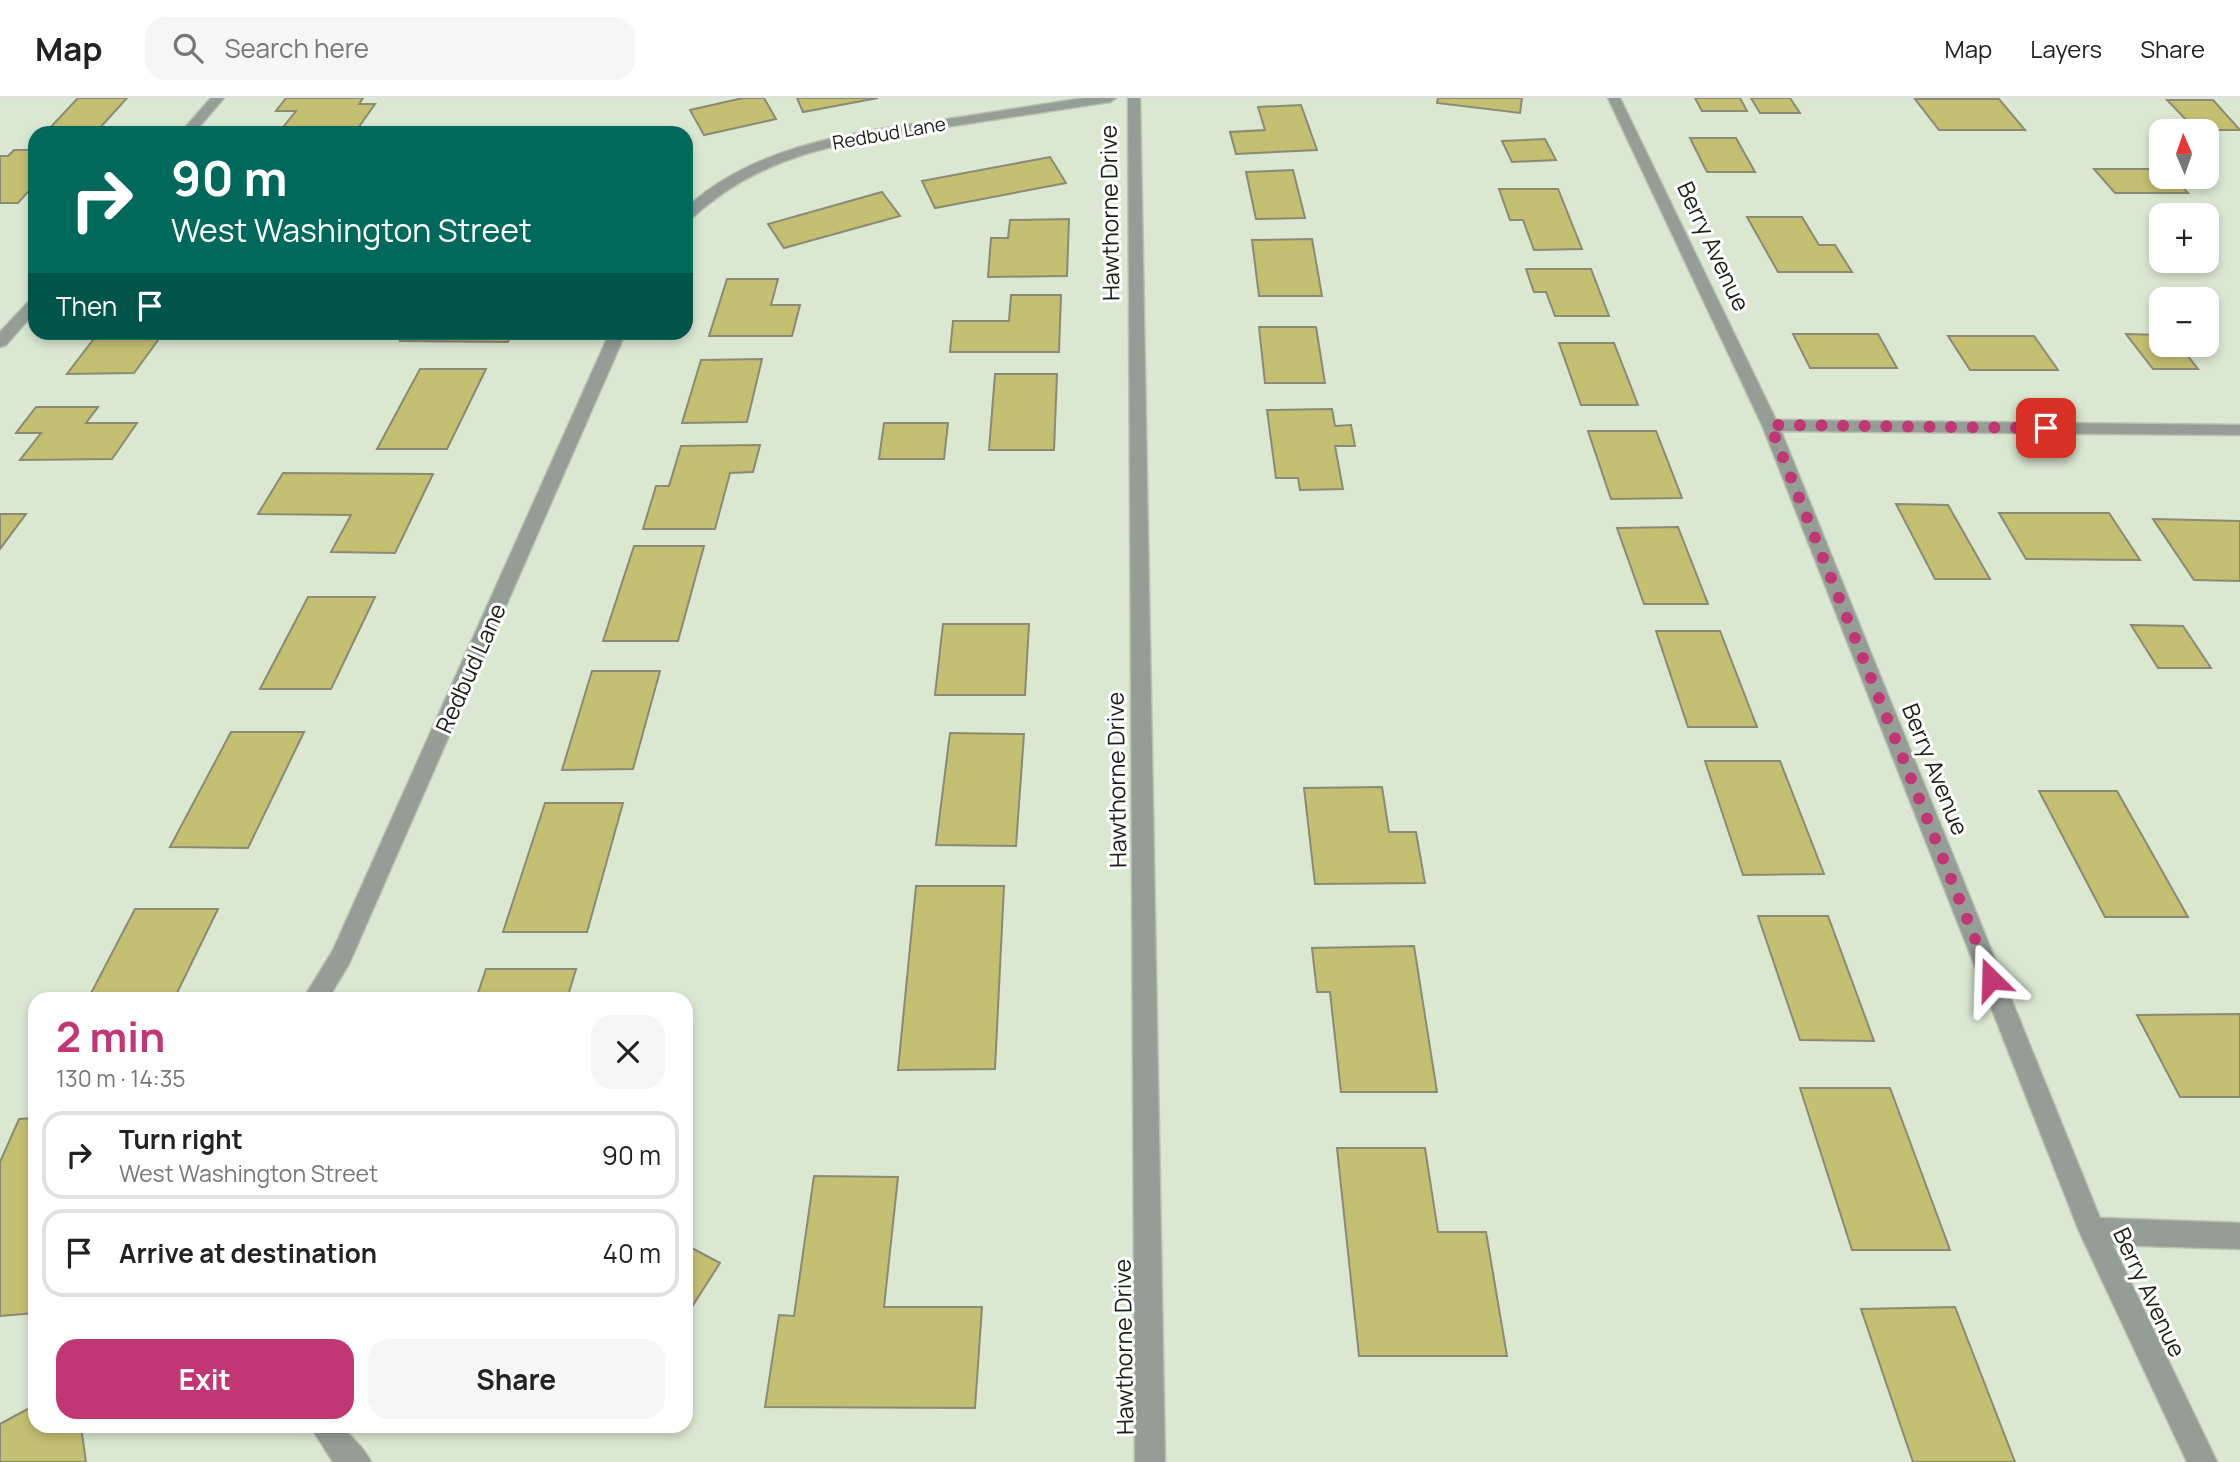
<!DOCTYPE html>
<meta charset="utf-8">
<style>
body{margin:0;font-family:Manrope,sans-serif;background:#f6f6f6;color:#222;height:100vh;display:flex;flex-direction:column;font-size:26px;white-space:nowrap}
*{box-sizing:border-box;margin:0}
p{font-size:23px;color:#767676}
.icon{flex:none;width:38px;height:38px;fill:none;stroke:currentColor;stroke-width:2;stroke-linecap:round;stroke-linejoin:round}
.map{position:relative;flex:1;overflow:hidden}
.panel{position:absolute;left:28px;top:894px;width:665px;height:441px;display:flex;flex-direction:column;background:#fff;border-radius:21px;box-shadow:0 4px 10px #0003}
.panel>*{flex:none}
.hud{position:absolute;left:28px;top:28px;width:665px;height:214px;border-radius:21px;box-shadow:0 4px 10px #0003;background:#00695c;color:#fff;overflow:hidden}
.needle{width:46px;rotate:358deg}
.buttons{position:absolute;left:2149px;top:21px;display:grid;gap:14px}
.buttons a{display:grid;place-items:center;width:70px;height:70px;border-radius:14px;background:#fff;box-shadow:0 4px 10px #0003;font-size:35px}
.pin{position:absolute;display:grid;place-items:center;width:60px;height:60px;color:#fff;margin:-30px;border-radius:14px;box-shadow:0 4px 10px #0006}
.me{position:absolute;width:77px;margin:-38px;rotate:338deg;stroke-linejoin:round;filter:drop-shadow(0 0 5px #0008)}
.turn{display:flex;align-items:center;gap:24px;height:147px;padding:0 28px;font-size:32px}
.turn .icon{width:91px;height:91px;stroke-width:2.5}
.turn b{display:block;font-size:49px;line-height:60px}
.then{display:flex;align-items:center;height:66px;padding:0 28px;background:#0003;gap:14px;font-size:26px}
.round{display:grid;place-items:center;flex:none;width:74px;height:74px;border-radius:21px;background:#f6f6f6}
.summary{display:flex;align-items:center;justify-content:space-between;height:119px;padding:0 28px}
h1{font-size:42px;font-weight:700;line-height:52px;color:#c03774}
.cta{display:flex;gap:14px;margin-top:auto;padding:14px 28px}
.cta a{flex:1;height:80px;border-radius:21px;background:#c03774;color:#fff;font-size:28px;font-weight:700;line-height:80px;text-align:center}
.cta a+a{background:#f6f6f6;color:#222}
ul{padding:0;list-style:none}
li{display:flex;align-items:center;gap:21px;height:88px;margin:0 14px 10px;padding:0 14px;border:4px solid #e0e0e0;border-radius:21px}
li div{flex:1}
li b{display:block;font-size:26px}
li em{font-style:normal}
header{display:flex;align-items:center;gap:42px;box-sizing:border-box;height:98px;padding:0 35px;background:#fff;border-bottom:2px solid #e0e0e0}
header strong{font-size:33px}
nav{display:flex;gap:38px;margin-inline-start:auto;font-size:24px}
.search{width:490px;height:63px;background:#f6f6f6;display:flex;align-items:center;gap:18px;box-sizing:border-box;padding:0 24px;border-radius:21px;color:#767676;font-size:26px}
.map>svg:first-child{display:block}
</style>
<header>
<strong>Map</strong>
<div class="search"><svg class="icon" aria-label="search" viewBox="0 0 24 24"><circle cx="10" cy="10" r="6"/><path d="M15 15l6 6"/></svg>Search here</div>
<nav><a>Map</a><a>Layers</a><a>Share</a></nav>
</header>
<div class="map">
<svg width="2240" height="1364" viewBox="0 0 2240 1364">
<rect width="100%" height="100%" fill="#dae7d1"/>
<!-- building -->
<g fill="#c4bf71" stroke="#8b8a74" stroke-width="2">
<path d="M 78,0 L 127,0 L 98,32 L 47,33 Z"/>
<path d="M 286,0 L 363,0 L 359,6 L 375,6 L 356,33 L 280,33 L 296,13 L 276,13 Z"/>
<path d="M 743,0 L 764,0 L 776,21 L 704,37 L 690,12 Z"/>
<path d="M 797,0 L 878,0 L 803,14 Z"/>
<path d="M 1438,0 L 1522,0 L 1520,15 L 1437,5 Z"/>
<path d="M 1695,0 L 1740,0 L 1747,13 L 1702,13 Z"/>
<path d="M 1751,0 L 1790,0 L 1800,15 L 1760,15 Z"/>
<path d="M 1915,1 L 1999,1 L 2025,32 L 1939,32 Z"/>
<path d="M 2167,2 L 2213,2 L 2240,32 L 2196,32 Z"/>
<path d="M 1301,7 L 1317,52 L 1236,56 L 1230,34 L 1265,32 L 1258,9 Z"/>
<path d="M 1690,40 L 1736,40 L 1755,74 L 1707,74 Z"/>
<path d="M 1545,41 L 1556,62 L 1512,64 L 1502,43 Z"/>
<path d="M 14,52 L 35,52 L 35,86 L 18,105 L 0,105 L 0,58 L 8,58 Z"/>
<path d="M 1050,59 L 1066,85 L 935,110 L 922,83 Z"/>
<path d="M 2094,71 L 2161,71 L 2161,79 L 2173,79 L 2188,95 L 2115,95 Z"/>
<path d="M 1293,72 L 1305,120 L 1256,121 L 1246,74 Z"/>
<path d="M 1499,91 L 1558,91 L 1582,151 L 1534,152 L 1523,122 L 1510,122 Z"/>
<path d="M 882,94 L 900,118 L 784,150 L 768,126 Z"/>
<path d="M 1747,119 L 1802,119 L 1819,147 L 1835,147 L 1852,174 L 1778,174 Z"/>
<path d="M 1069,121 L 1067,178 L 988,179 L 991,140 L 1008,140 L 1010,122 Z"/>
<path d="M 1312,141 L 1322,198 L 1259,198 L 1252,142 Z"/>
<path d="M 1526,171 L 1591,171 L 1609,218 L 1555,218 L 1546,194 L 1534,194 Z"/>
<path d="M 727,181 L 778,181 L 771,207 L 800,207 L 792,238 L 709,238 Z"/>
<path d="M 1011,197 L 1061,197 L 1059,254 L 950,254 L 953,223 L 1009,223 Z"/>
<path d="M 1259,229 L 1316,229 L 1325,285 L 1265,285 Z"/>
<path d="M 99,234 L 164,234 L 134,275 L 67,276 Z"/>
<path d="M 405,234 L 513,234 L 508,244 L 400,243 Z"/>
<path d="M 1793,236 L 1878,236 L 1897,270 L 1810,270 Z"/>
<path d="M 2126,236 L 2161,237 L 2161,247 L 2179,247 L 2198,271 L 2153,271 Z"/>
<path d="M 1948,238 L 2034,238 L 2058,272 L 1970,272 Z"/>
<path d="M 1559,245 L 1614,245 L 1638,307 L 1581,307 Z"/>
<path d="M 762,261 L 747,324 L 682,325 L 701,262 Z"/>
<path d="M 420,271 L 486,271 L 447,351 L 377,351 Z"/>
<path d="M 995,276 L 1057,276 L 1054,352 L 989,352 Z"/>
<path d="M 36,309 L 98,309 L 86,325 L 137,325 L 112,361 L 20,362 L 41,335 L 16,335 Z"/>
<path d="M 1332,311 L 1335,328 L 1351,327 L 1355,348 L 1335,348 L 1343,391 L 1300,392 L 1298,380 L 1276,380 L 1267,312 Z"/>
<path d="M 884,325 L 948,325 L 944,361 L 879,361 Z"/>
<path d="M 1588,333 L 1656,333 L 1682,400 L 1611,401 Z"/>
<path d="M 760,347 L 753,374 L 730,375 L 715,431 L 643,431 L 656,388 L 669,388 L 681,348 Z"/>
<path d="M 283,375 L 433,376 L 395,455 L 331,454 L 351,417 L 258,416 Z"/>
<path d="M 1896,406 L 1948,407 L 1990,481 L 1935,481 Z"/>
<path d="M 1999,415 L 2109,415 L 2140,462 L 2026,461 Z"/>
<path d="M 0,416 L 26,416 L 0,451 Z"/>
<path d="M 2153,421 L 2240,423 L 2240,483 L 2194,482 Z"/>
<path d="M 1678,429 L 1708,506 L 1644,506 L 1617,430 Z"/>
<path d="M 634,448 L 704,448 L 678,543 L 603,543 Z"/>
<path d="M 308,499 L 375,499 L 331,591 L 260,591 Z"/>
<path d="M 943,526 L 1029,526 L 1025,597 L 935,597 Z"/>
<path d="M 2131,527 L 2183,528 L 2211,570 L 2158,570 Z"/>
<path d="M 1656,533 L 1720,533 L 1757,629 L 1688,629 Z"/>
<path d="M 592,573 L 660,573 L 633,671 L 562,672 Z"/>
<path d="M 231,634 L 304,634 L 248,750 L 170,749 Z"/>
<path d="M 950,635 L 1024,636 L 1016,748 L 936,747 Z"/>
<path d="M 1705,663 L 1780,663 L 1824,776 L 1743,777 Z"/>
<path d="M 1382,689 L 1389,734 L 1416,734 L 1425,785 L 1315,786 L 1304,690 Z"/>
<path d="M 2039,693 L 2117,693 L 2188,819 L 2105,819 Z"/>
<path d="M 545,705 L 623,705 L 587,834 L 503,834 Z"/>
<path d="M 916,788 L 1004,788 L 995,971 L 898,972 Z"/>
<path d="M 135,811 L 218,811 L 174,901 L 88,901 Z"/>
<path d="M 1758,818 L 1828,818 L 1874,943 L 1800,942 Z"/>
<path d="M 1414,848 L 1437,994 L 1341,994 L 1330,894 L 1317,894 L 1312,850 Z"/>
<path d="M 486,871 L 576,871 L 567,901 L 476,901 Z"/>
<path d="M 2240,916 L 2240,999 L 2180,999 L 2137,917 Z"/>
<path d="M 1800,990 L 1890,990 L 1950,1152 L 1852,1152 Z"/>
<path d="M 35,1020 L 35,1215 L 0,1218 L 0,1064 L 19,1021 Z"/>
<path d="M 1337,1050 L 1425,1050 L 1438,1134 L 1486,1134 L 1507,1258 L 1359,1258 Z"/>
<path d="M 814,1078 L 898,1079 L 884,1209 L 982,1209 L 975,1310 L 765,1309 L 779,1217 L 794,1218 Z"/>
<path d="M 686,1147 L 720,1165 L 686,1218 Z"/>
<path d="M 1955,1209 L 2015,1364 L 1913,1364 L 1861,1211 Z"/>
<path d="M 35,1307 L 35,1328 L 81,1328 L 86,1364 L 0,1364 L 0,1326 Z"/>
</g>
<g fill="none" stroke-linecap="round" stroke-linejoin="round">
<!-- street casing -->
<g stroke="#b7c3b0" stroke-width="3">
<g id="street">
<path d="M 211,0 L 224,0 L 194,35 L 180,35 Z"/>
<path d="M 1084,0 L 1116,0 L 1110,4 C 1057,12 1005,20 952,28 C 855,43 766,51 691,121 L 686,122 L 686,110 C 755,47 851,35 941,22 C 989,15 1037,7 1084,0 Z"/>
<path d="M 1128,0 L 1140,0 L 1165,1364 L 1135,1364 Z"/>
<path d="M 1608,0 L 1620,0 L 1776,322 L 2240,327 L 2240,337 L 1781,333 L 2100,1120 L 2240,1125 L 2240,1151 L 2113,1147 L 2217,1364 L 2187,1364 L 2079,1133 L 1762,327 Z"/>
<path d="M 35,200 L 35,214 L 6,247 L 0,249 L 0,234 L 30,202 Z"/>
<path d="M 610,234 L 626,234 L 349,866 L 328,901 L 303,901 L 333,852 Z"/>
<path d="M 310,1328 L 342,1328 C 351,1340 365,1350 371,1364 L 333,1364 Z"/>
</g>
</g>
<!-- street -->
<use href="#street" fill="#949e97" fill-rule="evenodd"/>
</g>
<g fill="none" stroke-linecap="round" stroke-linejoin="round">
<!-- route -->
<path stroke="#c03774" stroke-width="12" stroke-dasharray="0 21.6" d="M 1991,881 L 1770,327 L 2046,330"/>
</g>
<g text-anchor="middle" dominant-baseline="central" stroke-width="6" stroke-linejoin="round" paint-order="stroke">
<!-- far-street labels -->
<g font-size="19" fill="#1a1e17" stroke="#fff">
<text transform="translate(889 35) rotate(-10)">Redbud Lane</text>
</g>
<!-- street labels -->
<g font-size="23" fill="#1a1e17" stroke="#fff">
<text transform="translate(1109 115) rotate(-91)">Hawthorne Drive</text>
<text transform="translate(1714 148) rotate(65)">Berry Avenue</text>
<text transform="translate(470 570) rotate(-66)">Redbud Lane</text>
<text transform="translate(1936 671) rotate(68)">Berry Avenue</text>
<text transform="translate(1116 682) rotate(-91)">Hawthorne Drive</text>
<text transform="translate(2150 1194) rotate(65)">Berry Avenue</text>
<text transform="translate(1123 1249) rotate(-91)">Hawthorne Drive</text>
</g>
</g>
</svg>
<div class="buttons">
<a><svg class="needle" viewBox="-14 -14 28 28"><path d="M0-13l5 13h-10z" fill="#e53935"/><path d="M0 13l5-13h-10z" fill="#767676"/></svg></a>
<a>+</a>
<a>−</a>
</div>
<div class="pin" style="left:2046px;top:330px;background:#d93025"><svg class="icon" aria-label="arrive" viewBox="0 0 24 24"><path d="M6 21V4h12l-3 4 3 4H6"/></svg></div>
<svg class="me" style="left:1991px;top:881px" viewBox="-20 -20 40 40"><path d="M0-17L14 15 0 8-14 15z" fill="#c03774" stroke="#fff" stroke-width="4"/></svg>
<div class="hud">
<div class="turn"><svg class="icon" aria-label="right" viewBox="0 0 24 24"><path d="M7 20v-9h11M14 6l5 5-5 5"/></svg><div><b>90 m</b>West Washington Street</div></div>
<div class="then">Then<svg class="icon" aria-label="arrive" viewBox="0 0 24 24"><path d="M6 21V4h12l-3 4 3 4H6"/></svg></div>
</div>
<section class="panel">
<div class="summary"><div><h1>2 min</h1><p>130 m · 14:35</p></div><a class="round"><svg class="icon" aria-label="close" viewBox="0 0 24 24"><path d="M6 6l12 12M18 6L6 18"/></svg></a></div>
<ul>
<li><svg class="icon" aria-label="right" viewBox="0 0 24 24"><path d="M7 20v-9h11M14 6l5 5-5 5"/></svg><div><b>Turn right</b><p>West Washington Street</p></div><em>90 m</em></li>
<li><svg class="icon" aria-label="arrive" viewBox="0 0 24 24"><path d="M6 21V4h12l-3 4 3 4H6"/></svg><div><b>Arrive at destination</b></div><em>40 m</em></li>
</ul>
<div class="cta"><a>Exit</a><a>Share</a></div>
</section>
</div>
